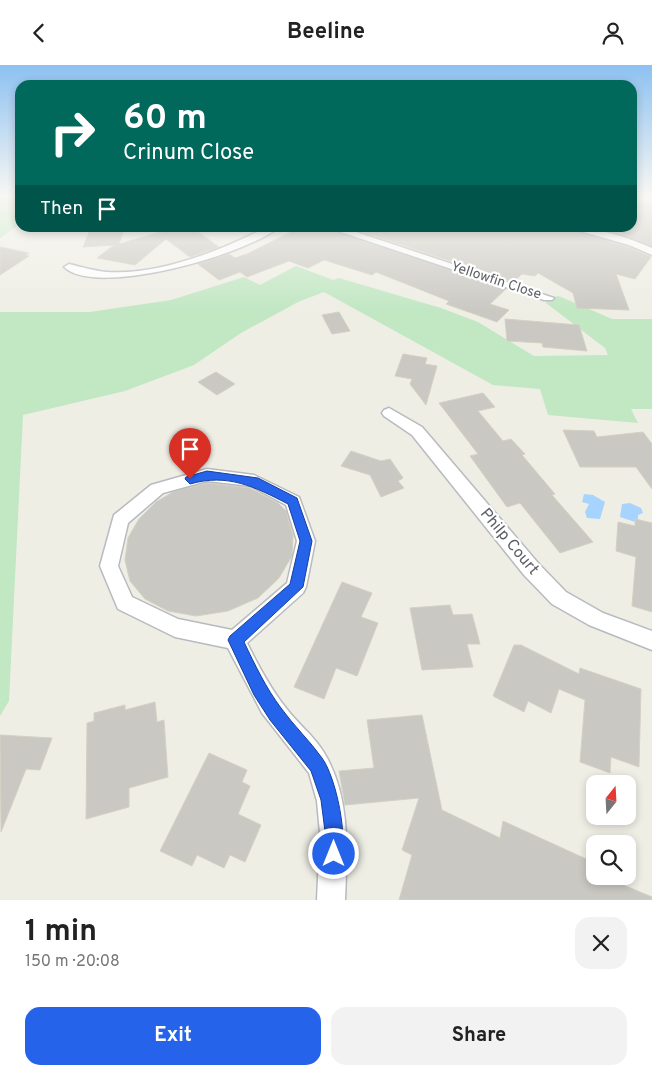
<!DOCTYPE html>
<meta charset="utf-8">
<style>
body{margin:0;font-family:Overpass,sans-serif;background:#f2f2f2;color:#222;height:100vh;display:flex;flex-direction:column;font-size:19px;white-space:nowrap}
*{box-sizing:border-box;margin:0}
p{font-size:16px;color:#767676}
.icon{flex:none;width:28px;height:28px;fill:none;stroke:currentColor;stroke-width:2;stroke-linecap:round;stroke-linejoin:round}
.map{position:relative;height:835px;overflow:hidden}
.panel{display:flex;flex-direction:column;background:#fff;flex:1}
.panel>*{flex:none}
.top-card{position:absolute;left:15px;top:15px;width:622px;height:152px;border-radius:15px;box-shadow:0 2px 8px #0003;background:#00695c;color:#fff;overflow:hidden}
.needle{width:32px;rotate:18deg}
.controls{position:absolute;left:586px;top:710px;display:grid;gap:10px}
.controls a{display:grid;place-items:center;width:50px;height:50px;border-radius:10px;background:#fff;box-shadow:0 2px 8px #0003;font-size:25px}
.pin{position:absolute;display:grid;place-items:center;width:42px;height:42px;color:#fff;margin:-51px -21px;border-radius:50% 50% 50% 0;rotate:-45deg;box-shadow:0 0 5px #0007}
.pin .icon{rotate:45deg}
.me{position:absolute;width:55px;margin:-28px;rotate:0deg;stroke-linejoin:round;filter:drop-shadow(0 0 4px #0008)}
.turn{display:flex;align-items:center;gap:18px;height:105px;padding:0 25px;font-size:22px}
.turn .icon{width:65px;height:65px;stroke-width:2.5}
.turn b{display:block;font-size:35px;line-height:42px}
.then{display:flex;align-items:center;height:48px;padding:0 25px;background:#0003;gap:10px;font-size:19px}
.round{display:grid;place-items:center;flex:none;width:52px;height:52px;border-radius:15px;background:#f2f2f2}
.headline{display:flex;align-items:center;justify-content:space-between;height:85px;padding:0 25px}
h1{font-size:30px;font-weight:700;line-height:38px}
.cta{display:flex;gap:10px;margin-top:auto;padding:10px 25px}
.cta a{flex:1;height:58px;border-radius:15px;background:#2563eb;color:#fff;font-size:20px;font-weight:700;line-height:58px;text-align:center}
.cta a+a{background:#f2f2f2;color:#222}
header{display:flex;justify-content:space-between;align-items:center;height:65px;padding:0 25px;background:#fff;font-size:22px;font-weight:700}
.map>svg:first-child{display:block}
</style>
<header><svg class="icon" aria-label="back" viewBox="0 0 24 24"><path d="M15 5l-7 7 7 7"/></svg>Beeline<svg class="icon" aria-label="person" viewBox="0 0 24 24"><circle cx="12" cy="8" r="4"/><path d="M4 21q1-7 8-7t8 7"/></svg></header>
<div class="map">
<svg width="652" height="835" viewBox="0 0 652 835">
<rect width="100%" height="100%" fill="#efeee5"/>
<!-- green -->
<g fill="#c1e7c3">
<path d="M 0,130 L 20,130 L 20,159 L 0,173 Z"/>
<path d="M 296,201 L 333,215 L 339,213 L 441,243 L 478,257 L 534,291 L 608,290 L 605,283 L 546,238 L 548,233 L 559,231 L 612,254 L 652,254 L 652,344 L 631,344 L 638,358 L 548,350 L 540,324 L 493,320 L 324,227 L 298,237 L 241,268 L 194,300 L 125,326 L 23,350 L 9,636 L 0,651 L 0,247 L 90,247 L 171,235 L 244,212 L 260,220 Z"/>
</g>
<!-- water -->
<g fill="#a6d4ff">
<path d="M 584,429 L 593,430 L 605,437 L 600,454 L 587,453 L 585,447 L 589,439 L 582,437 Z"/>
<path d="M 630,438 L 641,443 L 643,448 L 638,450 L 638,458 L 620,452 L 622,439 Z"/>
</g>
<!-- building -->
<g fill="#cac8c2" stroke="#d4d0c3">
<path d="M 632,133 L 652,138 L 652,181 L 621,169 L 593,162 L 632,162 Z"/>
<path d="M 91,162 L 125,162 L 119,179 L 177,162 L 191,162 L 219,182 L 190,192 L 166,174 L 135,200 L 97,193 L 114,180 L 83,182 Z"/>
<path d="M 301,162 L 324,162 L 506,224 L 490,239 L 509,245 L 497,257 L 446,239 L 449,236 L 376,207 L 372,210 L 324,195 L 308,203 L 289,196 L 247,212 L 240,207 L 219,215 L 198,199 L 229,189 L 235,193 L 247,189 Z"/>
<path d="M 348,162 L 564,162 L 628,182 L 651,192 L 635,214 L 616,209 L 629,245 L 577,243 L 573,228 L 538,208 L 535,211 L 522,209 L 513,217 Z"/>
<path d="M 0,182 L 29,188 L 25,190 L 29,191 L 0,210 Z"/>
<path d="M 339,247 L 350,266 L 332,269 L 322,250 Z"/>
<path d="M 505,254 L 579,260 L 587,286 L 543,282 L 542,278 L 507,276 Z"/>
<path d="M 403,289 L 427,293 L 425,299 L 437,301 L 426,340 L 410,319 L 412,314 L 395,311 Z"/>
<path d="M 216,307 L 235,319 L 217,330 L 198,317 Z"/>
<path d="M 483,328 L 495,342 L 478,346 L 503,376 L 511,374 L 525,389 L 522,390 L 555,429 L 552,430 L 593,477 L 560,488 L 520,438 L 507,442 L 470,391 L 478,389 L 439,338 Z"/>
<path d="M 563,365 L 594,366 L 597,372 L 643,367 L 652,379 L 652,424 L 636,402 L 580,402 Z"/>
<path d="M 351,386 L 381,396 L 390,394 L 403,413 L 398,416 L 404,423 L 381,432 L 370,410 L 341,401 Z"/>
<path d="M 207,418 L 250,423 L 278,438 L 286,446 L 293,471 L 292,491 L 279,513 L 258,533 L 228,546 L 196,551 L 168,546 L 145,534 L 130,516 L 125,495 L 128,473 L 139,454 L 156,437 L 173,427 Z"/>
<path d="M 635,454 L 652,458 L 652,547 L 632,541 L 636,492 L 616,486 L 618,457 L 635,461 Z"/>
<path d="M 342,517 L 372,528 L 361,552 L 378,558 L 357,611 L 336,603 L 324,634 L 294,622 Z"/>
<path d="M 450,540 L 453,550 L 472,549 L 480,579 L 467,579 L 473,602 L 422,605 L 410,543 Z"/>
<path d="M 514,580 L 521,580 L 579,609 L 580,603 L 641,624 L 639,702 L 611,692 L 610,708 L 580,697 L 585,635 L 559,624 L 551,648 L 528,636 L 524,647 L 493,631 Z"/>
<path d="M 155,637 L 157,657 L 164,655 L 168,712 L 129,723 L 129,742 L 86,754 L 87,658 L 94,656 L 94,648 L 125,640 L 125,645 Z"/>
<path d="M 422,650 L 442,745 L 500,773 L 503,756 L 595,798 L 595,811 L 619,811 L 619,818 L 652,832 L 652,835 L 399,835 L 412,790 L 402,785 L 419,733 L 345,740 L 339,706 L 374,703 L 367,655 Z"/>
<path d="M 0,670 L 52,673 L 40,705 L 26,704 L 1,767 Z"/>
<path d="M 209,688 L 247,705 L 242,717 L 250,721 L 238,749 L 261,760 L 245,797 L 230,790 L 224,803 L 197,790 L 192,801 L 160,786 Z"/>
</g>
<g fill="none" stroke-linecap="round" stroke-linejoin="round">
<!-- street casing -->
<g stroke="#b7babf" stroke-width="3">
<g id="street">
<path d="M 267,162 L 279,162 C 248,189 96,233 64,202 L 69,199 C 82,202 94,206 107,207 C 160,210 220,186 267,162 Z"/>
<path d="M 326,162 L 341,162 L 554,233 L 552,235 L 544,235 Z"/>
<path d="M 566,162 C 595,162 625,171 652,183 L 652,190 L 629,180 Z"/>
<path d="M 389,343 L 422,362 L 538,498 L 566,527 L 603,548 L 652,566 L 652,585 L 589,560 L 552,539 L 524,510 L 412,370 L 384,351 L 382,348 L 384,345 Z"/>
<path d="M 207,404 L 254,410 L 299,432 L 315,476 L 306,522 L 303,528 L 247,578 C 258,600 270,623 286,643 C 297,658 313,670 323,686 C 351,730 347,786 345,835 L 317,835 L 320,768 L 317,736 L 309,708 L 262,648 L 228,583 L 175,572 L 118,544 L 100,501 L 114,450 L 151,420 ZM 207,416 L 251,421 L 286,440 L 297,476 L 287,518 L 232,565 L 178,554 L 132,532 L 118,501 L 128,458 L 163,428 Z"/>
</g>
</g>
<!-- street -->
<use href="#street" fill="#fff" fill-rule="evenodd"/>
</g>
<!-- sky -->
<linearGradient id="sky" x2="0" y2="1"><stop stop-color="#8dc1f1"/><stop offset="0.53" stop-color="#f8f7f3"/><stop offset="1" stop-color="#f8f7f3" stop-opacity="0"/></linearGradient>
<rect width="652" height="247" fill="url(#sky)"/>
<!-- route -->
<path fill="#2563eb" stroke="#184099" d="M 207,406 L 258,413 L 297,433 L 312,476 L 303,522 L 244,577 C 255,600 266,623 281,643 C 294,661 310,676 322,693 C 336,712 349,774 340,796 L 334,799 L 327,796 L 325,789 L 326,774 L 321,735 L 311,706 L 270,655 L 254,630 L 228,575 L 230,571 L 290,519 L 300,476 L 288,439 C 255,422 228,408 190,419 L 185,414 L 186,412 Z"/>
<g text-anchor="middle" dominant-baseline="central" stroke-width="4.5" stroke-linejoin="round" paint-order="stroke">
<!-- far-street labels -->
<g font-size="14" fill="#5d6066" stroke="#fff">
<text transform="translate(496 216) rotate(18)">Yellowfin Close</text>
</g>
<!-- street labels -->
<g font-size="16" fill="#5d6066" stroke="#fff">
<text transform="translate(509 477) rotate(50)">Philp Court</text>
</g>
</g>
</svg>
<div class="controls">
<a><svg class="needle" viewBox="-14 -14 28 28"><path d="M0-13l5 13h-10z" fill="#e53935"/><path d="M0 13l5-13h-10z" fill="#767676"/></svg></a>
<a><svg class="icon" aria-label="search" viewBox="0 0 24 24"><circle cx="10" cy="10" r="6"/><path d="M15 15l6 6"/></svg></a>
</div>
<div class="pin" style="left:190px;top:414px;background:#d93025"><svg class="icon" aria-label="arrive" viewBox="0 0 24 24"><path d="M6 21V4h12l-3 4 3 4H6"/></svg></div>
<svg class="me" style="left:334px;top:789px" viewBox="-20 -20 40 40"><circle r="17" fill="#2563eb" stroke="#fff" stroke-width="3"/><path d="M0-11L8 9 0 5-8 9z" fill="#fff"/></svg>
<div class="top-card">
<div class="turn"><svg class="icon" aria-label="right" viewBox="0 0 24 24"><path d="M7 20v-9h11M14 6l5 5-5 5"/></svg><div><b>60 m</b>Crinum Close</div></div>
<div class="then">Then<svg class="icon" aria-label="arrive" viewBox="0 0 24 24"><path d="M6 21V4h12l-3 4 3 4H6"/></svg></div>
</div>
</div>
<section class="panel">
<div class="headline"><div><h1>1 min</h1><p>150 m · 20:08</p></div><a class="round"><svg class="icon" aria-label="close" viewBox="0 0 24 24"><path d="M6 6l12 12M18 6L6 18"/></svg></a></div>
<div class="cta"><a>Exit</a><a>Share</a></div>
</section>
